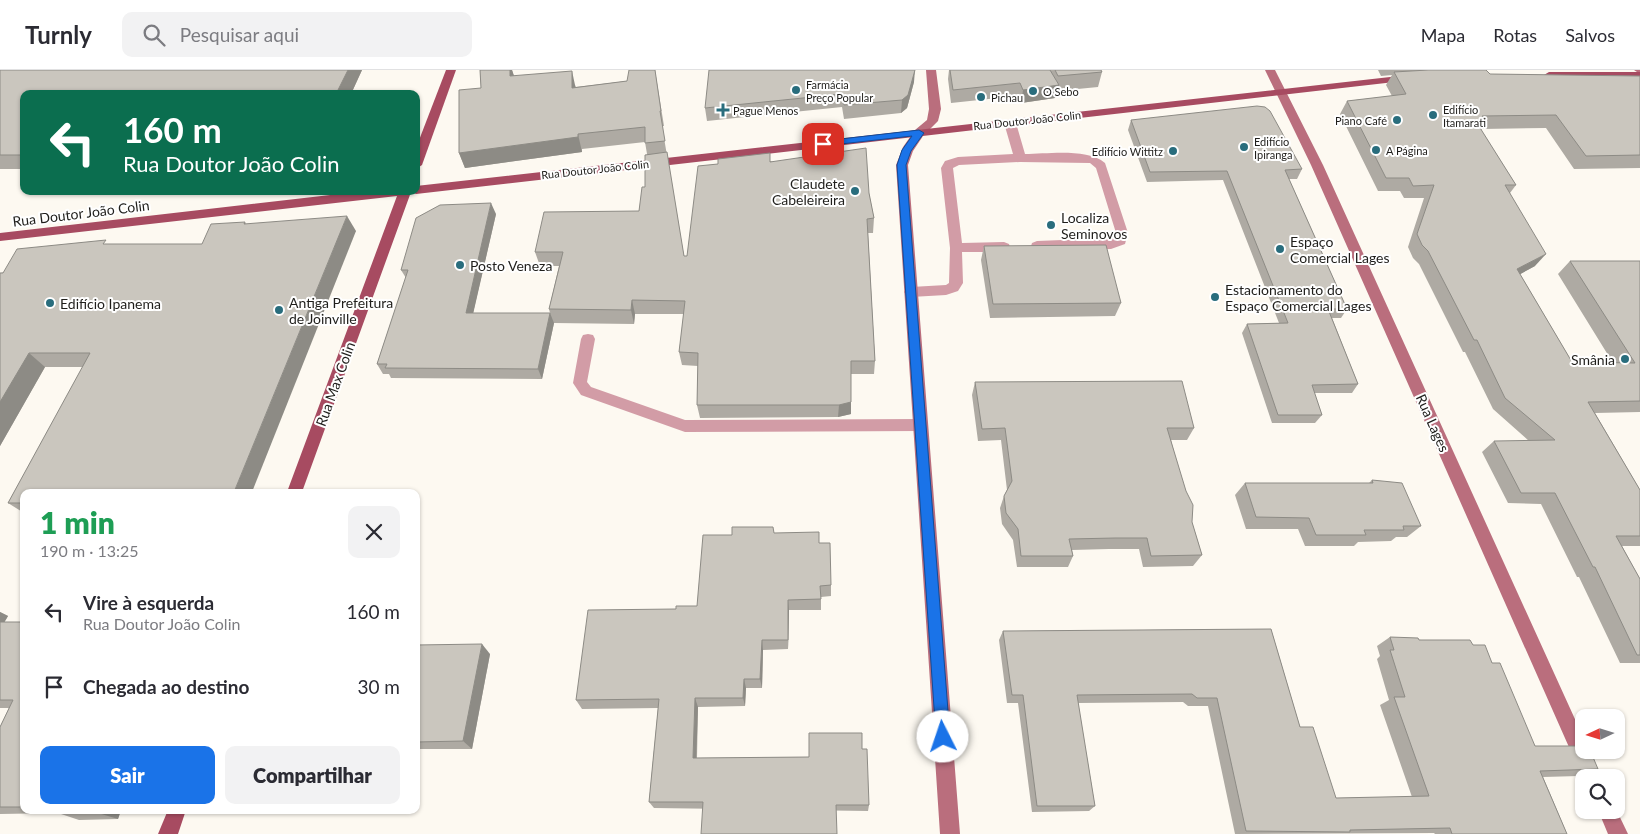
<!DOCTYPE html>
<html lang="pt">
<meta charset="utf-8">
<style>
body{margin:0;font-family:Lato,sans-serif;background:#f2f2f3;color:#2b2b33;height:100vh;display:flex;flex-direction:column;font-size:19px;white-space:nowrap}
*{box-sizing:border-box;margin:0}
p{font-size:16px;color:#7c7c81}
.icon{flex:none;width:28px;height:28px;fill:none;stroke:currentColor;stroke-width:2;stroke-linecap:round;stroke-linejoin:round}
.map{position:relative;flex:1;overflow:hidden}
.sheet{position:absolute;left:20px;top:419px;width:400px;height:325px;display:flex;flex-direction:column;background:#fff;border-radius:10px;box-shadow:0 1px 4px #0004}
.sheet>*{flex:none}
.hud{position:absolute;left:20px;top:20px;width:400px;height:105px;border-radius:10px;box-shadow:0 1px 4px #0004;background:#0b6e4f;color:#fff;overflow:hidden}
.needle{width:32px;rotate:266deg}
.controls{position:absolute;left:1575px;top:639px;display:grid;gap:10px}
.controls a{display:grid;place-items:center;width:50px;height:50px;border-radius:10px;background:#fff;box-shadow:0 1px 4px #0004;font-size:25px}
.pin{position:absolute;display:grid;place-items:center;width:42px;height:42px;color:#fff;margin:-21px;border-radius:10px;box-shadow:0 2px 8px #0006}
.me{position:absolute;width:55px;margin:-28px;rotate:356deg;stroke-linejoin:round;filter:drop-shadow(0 0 4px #0008)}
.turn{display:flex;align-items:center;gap:18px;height:105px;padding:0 20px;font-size:22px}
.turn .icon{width:65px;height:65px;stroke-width:2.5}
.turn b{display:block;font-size:35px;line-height:42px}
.round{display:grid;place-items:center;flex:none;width:52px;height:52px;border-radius:10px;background:#f2f2f3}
.summary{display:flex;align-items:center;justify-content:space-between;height:85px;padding:0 20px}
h1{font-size:30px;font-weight:800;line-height:38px;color:#1e9e55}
.primary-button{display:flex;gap:10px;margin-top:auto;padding:10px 20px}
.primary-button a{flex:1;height:58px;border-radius:10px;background:#1a73e8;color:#fff;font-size:20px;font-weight:800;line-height:58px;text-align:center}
.primary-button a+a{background:#f2f2f3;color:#2b2b33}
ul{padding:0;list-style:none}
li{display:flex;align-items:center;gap:15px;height:75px;padding:0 20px}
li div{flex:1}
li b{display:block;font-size:19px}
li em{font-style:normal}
header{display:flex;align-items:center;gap:30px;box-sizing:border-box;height:70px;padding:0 25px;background:#fff;border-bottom:1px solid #e1e1e2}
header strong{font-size:24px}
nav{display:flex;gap:28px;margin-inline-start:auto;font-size:18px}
.search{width:350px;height:45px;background:#f2f2f3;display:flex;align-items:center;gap:12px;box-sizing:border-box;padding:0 18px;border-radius:10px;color:#7c7c81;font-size:19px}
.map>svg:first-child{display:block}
</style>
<header>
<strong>Turnly</strong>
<div class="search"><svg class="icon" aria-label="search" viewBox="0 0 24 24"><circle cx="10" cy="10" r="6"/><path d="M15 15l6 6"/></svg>Pesquisar aqui</div>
<nav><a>Mapa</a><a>Rotas</a><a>Salvos</a></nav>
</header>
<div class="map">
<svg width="1640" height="764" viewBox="0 0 1640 764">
<rect width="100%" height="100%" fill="#fdf9f1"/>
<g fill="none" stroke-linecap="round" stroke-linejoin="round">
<!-- lane -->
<g fill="#d29ca6" fill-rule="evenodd">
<path d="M 1010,49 L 1016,53 L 1025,84 C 1048,84 1087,78 1105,93 L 1128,163 L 1125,174 L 1111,179 L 1037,181 L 1032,179 L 1031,176 L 1032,173 L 1037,171 L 1114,168 L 1116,163 L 1096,98 L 1090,93 L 1020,92 L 959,95 L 953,98 L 962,173 L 1004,172 L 1009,174 L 1010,177 L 1009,180 L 1004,182 L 962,182 L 963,213 L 958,221 L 946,225 L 911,227 L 906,225 L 904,222 L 906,219 L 911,217 L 946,215 L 949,213 L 950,178 L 941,98 L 945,91 L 958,87 L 1013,84 L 1004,53 Z"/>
<path d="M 588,264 L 593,265 L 595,269 L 587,312 L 591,317 L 685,350 L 920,349 L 925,351 L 927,355 L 925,359 L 920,361 L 685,362 L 581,325 L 573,313 L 581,269 L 583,265 Z"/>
</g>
<!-- secondary -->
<g fill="#ba6e7d" fill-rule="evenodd">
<path d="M 926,0 L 936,0 L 941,39 L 938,51 L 923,66 L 913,81 L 908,95 L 960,764 L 940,764 L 896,95 L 903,77 L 915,60 L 927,50 L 929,39 Z"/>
<path d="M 1265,0 L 1275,0 L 1323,95 L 1584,669 L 1584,680 L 1589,680 L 1601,708 L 1584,708 L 1584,711 L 1311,95 Z"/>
<path d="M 1634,0 L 1640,0 L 1640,4 Z"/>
<path d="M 1616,739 L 1628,764 L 1608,764 L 1598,740 Z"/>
</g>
<!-- primary -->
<g fill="#a74b61" fill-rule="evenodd">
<path d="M 446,0 L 456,0 L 422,95 L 416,99 L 416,78 Z"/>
<path d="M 1549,2 L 1640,2 L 1640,8 L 1545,7 L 1544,5 Z"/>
<path d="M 1408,5 L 1413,8 L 1412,10 L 416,124 L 411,122 L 302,422 L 287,422 L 397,126 L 0,171 L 0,163 L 365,121 L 416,121 L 416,116 Z"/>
<path d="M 168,740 L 186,740 L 178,764 L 158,764 Z"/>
</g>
</g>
<!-- wall -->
<g fill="#aeaaa3">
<path d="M 0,0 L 362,0 L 351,24 L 24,24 L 24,99 L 0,99 Z"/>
<path d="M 480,0 L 512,0 L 514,6 L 575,15 L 576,17 L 627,11 L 655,0 L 664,56 L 662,56 L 684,186 L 687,186 L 770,91 L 869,123 L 874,148 L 873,163 L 868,163 L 875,291 L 874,304 L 851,304 L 851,344 L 838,347 L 700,348 L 697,335 L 698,296 L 682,295 L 679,282 L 684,244 L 635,244 L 634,254 L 554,253 L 542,309 L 391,308 L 389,304 L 383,304 L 377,294 L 406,208 L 401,200 L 496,144 L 473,243 L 550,243 L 549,239 L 559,196 L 540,196 L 535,182 L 639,141 L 645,117 L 647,84 L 645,72 L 582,79 L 582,82 L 465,98 L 459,83 L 481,18 Z"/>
<path d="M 949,0 L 1101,0 L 1102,2 L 1098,17 L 1057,21 L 1055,28 L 1021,33 L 1017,26 L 951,33 L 948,9 Z"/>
<path d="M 1378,0 L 1486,0 L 1490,4 L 1640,6 L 1640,98 L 1574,99 L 1546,58 L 1482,59 L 1481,60 L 1516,115 L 1510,123 L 1535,196 L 1520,204 L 1572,292 L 1613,293 L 1558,204 L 1570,191 L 1640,191 L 1640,342 L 1595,343 L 1640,420 L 1640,476 L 1622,476 L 1640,509 L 1640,593 L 1620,593 L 1579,507 L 1577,507 L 1541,434 L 1508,433 L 1482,382 L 1494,371 L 1529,371 L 1493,339 L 1465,282 L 1463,282 L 1419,194 L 1413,188 L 1408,177 L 1424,128 L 1404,128 L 1400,121 L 1378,121 L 1340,44 L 1347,31 L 1392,26 L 1386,15 L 1392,5 L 1381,6 Z"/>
<path d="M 914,12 L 907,38 L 901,43 L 844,49 L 842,37 L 707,51 L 705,38 Z"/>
<path d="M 1131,50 L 1302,99 L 1297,109 L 1289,109 L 1347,239 L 1341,248 L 1332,248 L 1358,314 L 1352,323 L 1314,323 L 1322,345 L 1315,353 L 1272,353 L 1242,263 L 1247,254 L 1279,253 L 1223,110 L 1147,112 L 1128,60 Z"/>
<path d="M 245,152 L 246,154 L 356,161 L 24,422 L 24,443 L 8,433 L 83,297 L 45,297 L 0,376 L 0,203 L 202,174 Z"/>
<path d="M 984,176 L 1121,233 L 1115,246 L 990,248 L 981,190 Z"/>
<path d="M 975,312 L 1194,358 L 1187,370 L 1171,370 L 1192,452 L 1202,485 L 1193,496 L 1143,497 L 1139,479 L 1109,479 L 1072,480 L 1073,486 L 1068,497 L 1017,497 L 1013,470 L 1002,454 L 1000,438 L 1004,426 L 1007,420 L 1001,370 L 978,371 L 972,325 Z"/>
<path d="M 1372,410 L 1421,456 L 1407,467 L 1396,467 L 1391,471 L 1358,472 L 1354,476 L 1305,476 L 1298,459 L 1246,459 L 1235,425 L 1245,413 L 1369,413 Z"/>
<path d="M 774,463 L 819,473 L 831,515 L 831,526 L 821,527 L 821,540 L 789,540 L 788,579 L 763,580 L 762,618 L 746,618 L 745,636 L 698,637 L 697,688 L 809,687 L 862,679 L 869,735 L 868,741 L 654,738 L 649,732 L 658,638 L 582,639 L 576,630 L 676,539 L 697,536 L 732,465 Z"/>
<path d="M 0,542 L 8,546 L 4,552 L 24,552 L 24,740 L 121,740 L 118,749 L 79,750 L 58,743 L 0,744 L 0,657 L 9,638 L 0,638 Z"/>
<path d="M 1271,559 L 1300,657 L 1336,728 L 1412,727 L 1380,635 L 1389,630 L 1377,589 L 1380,586 L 1377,576 L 1390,567 L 1473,575 L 1492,593 L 1535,676 L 1598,699 L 1579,706 L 1543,707 L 1567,764 L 1435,764 L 1434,763 L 1235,764 L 1208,636 L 1188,636 L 1183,632 L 1078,633 L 1095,736 L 1089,741 L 1032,742 L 1018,633 L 1007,633 L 999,570 L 1003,561 Z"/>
<path d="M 416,575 L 490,584 L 472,679 L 416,679 Z"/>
</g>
<!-- shaded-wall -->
<g fill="#8d8b85">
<path d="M 348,0 L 362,0 L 351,24 L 336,24 Z"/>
<path d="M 510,0 L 512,0 L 514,6 L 510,6 Z"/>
<path d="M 915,0 L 914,12 L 907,38 L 901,43 L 902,30 Z"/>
<path d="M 572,1 L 575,15 L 576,32 L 572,18 Z"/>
<path d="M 1059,15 L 1055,28 L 1021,33 L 1023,20 Z"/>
<path d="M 578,64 L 582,82 L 465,98 L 459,83 Z"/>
<path d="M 491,133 L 496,144 L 471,253 L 466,243 Z"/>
<path d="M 347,146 L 356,161 L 252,422 L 234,422 Z"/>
<path d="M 1546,184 L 1535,196 L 1506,212 L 1517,199 Z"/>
<path d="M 632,230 L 635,244 L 634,254 L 631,240 Z"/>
<path d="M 550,243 L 554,253 L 542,309 L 538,299 Z"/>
<path d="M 29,283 L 45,297 L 0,376 L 0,332 Z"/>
<path d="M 851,332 L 851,344 L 838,347 L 839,335 Z"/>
<path d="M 788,530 L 789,540 L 788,579 Z"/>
<path d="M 0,542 L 8,546 L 0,560 Z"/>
<path d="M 762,570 L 763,580 L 762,618 L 760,609 Z"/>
<path d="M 482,574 L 490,584 L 472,679 L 463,671 Z"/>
<path d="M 744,609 L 746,618 L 745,636 L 743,628 Z"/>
<path d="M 695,628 L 698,637 L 696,695 L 693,688 Z"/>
<path d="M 99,740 L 121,740 L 118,749 L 98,743 Z"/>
</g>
<!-- building -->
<g fill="#cac6be" stroke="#8d8b85">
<path d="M 0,0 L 348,0 L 336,24 L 24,24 L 24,85 L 0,85 Z"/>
<path d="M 480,0 L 510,0 L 510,6 L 572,1 L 572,18 L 627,11 L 629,0 L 655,0 L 661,41 L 660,41 L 665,71 L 645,73 L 645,57 L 578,64 L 578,67 L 459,83 L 459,20 L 481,18 Z"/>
<path d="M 709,0 L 915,0 L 908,25 L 902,30 L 844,35 L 842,24 L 705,38 Z"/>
<path d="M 950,0 L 1050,0 L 1059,15 L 1023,20 L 1020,13 L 953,20 Z"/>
<path d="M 1055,0 L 1101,0 L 1102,2 L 1058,6 Z"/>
<path d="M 1428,0 L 1486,0 L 1490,4 L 1640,6 L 1640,85 L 1586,86 L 1556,45 L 1482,46 L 1486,53 L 1477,53 L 1516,115 L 1505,115 L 1546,184 L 1517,199 L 1572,292 L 1635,293 L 1570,191 L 1640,191 L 1640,331 L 1588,332 L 1640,420 L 1640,466 L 1616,466 L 1640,509 L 1640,585 L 1637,585 L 1595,497 L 1593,497 L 1555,423 L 1521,423 L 1494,371 L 1555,370 L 1505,328 L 1477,270 L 1474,270 L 1428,181 L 1422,175 L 1417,164 L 1434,115 L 1413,116 L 1409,108 L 1386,108 L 1347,31 L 1406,24 L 1394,2 Z"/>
<path d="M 1257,36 L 1265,37 L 1270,41 L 1302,99 L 1285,100 L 1347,239 L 1328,239 L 1358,314 L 1312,315 L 1322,345 L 1278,345 L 1247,254 L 1288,253 L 1227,101 L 1150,102 L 1131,50 Z"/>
<path d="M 866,78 L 869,123 L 874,148 L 867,149 L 875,291 L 851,291 L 851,332 L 839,335 L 697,335 L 698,283 L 679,282 L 685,231 L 632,230 L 631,240 L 549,239 L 563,182 L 535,182 L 544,142 L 639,141 L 642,117 L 645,117 L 645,85 L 667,82 L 684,186 L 687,186 L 698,96 L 718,94 L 718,89 L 770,83 L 770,92 Z"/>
<path d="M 491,133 L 466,243 L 550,243 L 538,299 L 385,298 L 387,294 L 377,294 L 408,200 L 401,200 L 416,148 L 440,135 Z"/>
<path d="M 347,146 L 234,422 L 24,422 L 24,433 L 8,433 L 90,283 L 29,283 L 0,332 L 0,203 L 3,203 L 17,179 L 106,170 L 103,174 L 202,174 L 211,154 L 245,152 L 244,154 Z"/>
<path d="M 1106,175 L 1121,233 L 993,234 L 984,176 Z"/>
<path d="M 1182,311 L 1194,358 L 1167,358 L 1186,421 L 1193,435 L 1192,452 L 1202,485 L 1151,486 L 1147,468 L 1115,468 L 1069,469 L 1073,486 L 1021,486 L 1018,459 L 1006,443 L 1004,426 L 1012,411 L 1005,358 L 982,359 L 975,312 Z"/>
<path d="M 1372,410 L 1402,413 L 1421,456 L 1403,456 L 1404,460 L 1364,460 L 1366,465 L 1316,465 L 1309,448 L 1256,447 L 1245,413 L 1373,413 Z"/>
<path d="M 732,457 L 773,457 L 774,463 L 819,462 L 819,473 L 830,473 L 831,515 L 820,516 L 821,529 L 788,530 L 788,570 L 762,570 L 760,609 L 744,609 L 743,628 L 695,628 L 693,688 L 809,687 L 809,663 L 862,663 L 862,679 L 867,679 L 869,735 L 836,735 L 837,764 L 701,764 L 703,732 L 649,732 L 659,629 L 576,630 L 588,540 L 676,539 L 676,536 L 697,536 L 703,465 L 732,465 Z"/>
<path d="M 0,552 L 24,552 L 24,737 L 0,737 L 0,657 L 13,630 L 0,630 Z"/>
<path d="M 1271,559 L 1300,657 L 1313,657 L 1336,728 L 1429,726 L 1394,627 L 1405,627 L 1390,580 L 1394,580 L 1390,567 L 1418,568 L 1419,570 L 1470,570 L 1473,575 L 1485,575 L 1492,593 L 1500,593 L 1535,676 L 1584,676 L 1584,680 L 1590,680 L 1598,699 L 1540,701 L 1567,764 L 1452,764 L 1450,758 L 1350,760 L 1350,762 L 1246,761 L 1217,628 L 1197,628 L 1192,624 L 1077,625 L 1095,736 L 1037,736 L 1023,625 L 1012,625 L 1003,561 Z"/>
<path d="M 482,574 L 463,671 L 416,672 L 416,575 Z"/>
<path d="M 59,740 L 99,740 L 98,743 L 57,743 Z"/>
</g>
<!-- route -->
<path fill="#1a73e8" stroke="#114b97" d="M 919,60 L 924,63 L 911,81 L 906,95 L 950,667 L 948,672 L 943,674 L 938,672 L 936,667 L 897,95 L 902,80 L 912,66 L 823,76 L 819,74 L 823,71 Z"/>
<!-- markers -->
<g fill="#296d7d" stroke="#fff" stroke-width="2">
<circle cx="796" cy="20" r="5"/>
<circle cx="1033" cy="21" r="5"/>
<circle cx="981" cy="27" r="5"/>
<path d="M720.5 32.5h5v5h5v5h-5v5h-5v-5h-5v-5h5z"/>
<circle cx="1433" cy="45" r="5"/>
<circle cx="1397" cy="50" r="5"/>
<circle cx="1244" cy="77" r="5"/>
<circle cx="1376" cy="80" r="5"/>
<circle cx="1173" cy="81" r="5"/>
<circle cx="855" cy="121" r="5"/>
<circle cx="1051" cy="155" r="5"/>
<circle cx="1280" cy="179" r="5"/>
<circle cx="460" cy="195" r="5"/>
<circle cx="1215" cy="227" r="5"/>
<circle cx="50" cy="233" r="5"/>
<circle cx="279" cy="240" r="5"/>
<circle cx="1625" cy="289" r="5"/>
</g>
<g text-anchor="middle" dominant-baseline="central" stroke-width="4" stroke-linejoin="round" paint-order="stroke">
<!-- far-poi labels -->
<g font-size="11" fill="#1f1e1b" stroke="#fff" text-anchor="start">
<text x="806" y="14">Farmácia<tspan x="806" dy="13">Preço Popular</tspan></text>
<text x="1043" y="21">O Sebo</text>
<text x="991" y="27">Pichau</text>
<text x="1443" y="39">Edifício<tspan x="1443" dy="13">Itamarati</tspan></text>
<text x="733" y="40">Pague Menos</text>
<text x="1387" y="50" text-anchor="end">Piano Café</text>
<text x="1254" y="71">Edifício<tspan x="1254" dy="13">Ipiranga</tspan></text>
<text x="1386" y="80">A Página</text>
<text x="1163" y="81" text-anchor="end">Edifício Wittitz</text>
</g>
<!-- far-street labels -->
<g font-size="11" fill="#1f1e1b" stroke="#fff">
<text transform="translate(1027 50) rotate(-6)">Rua Doutor João Colin</text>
<text transform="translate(595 99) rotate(-6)">Rua Doutor João Colin</text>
</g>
<!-- poi labels -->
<g font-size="14" fill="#1f1e1b" stroke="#fff" text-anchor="start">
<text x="845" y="113" text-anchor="end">Claudete<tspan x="845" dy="16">Cabeleireira</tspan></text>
<text x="1061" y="147">Localiza<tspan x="1061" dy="16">Seminovos</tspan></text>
<text x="1290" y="171">Espaço<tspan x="1290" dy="16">Comercial Lages</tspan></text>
<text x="470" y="195">Posto Veneza</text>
<text x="1225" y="219">Estacionamento do<tspan x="1225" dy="16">Espaço Comercial Lages</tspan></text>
<text x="289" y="232">Antiga Prefeitura<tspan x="289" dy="16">de Joinville</tspan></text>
<text x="60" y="233">Edifício Ipanema</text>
<text x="1615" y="289" text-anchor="end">Smânia</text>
</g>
<!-- street labels -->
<g font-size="14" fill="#1f1e1b" stroke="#fff">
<text transform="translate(81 143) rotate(-7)">Rua Doutor João Colin</text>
<text transform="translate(335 314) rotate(-70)">Rua Max Colin</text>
<text transform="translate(1433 353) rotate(66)">Rua Lages</text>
</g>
</g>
</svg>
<div class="controls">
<a><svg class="needle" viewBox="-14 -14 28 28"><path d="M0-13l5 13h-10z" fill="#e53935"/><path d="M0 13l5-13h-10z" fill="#7c7c81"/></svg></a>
<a><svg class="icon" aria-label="search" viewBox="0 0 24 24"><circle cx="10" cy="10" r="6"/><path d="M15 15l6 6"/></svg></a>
</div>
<div class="pin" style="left:823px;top:74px;background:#d93025"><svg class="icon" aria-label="arrive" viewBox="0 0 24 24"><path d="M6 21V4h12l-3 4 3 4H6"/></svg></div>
<svg class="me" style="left:943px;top:667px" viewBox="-20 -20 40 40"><circle r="19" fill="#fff"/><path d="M0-13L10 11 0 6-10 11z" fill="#1a73e8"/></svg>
<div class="hud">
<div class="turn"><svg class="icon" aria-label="left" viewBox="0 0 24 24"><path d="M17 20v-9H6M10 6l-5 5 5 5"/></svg><div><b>160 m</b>Rua Doutor João Colin</div></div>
</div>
<section class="sheet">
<div class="summary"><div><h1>1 min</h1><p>190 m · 13:25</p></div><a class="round"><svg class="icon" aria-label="close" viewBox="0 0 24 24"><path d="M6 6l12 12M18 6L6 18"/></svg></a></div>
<ul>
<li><svg class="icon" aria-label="left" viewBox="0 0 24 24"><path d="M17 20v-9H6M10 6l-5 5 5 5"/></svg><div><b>Vire à esquerda</b><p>Rua Doutor João Colin</p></div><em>160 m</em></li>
<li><svg class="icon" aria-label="arrive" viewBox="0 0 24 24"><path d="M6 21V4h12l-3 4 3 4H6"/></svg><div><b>Chegada ao destino</b></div><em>30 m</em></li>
</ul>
<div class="primary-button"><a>Sair</a><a>Compartilhar</a></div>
</section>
</div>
